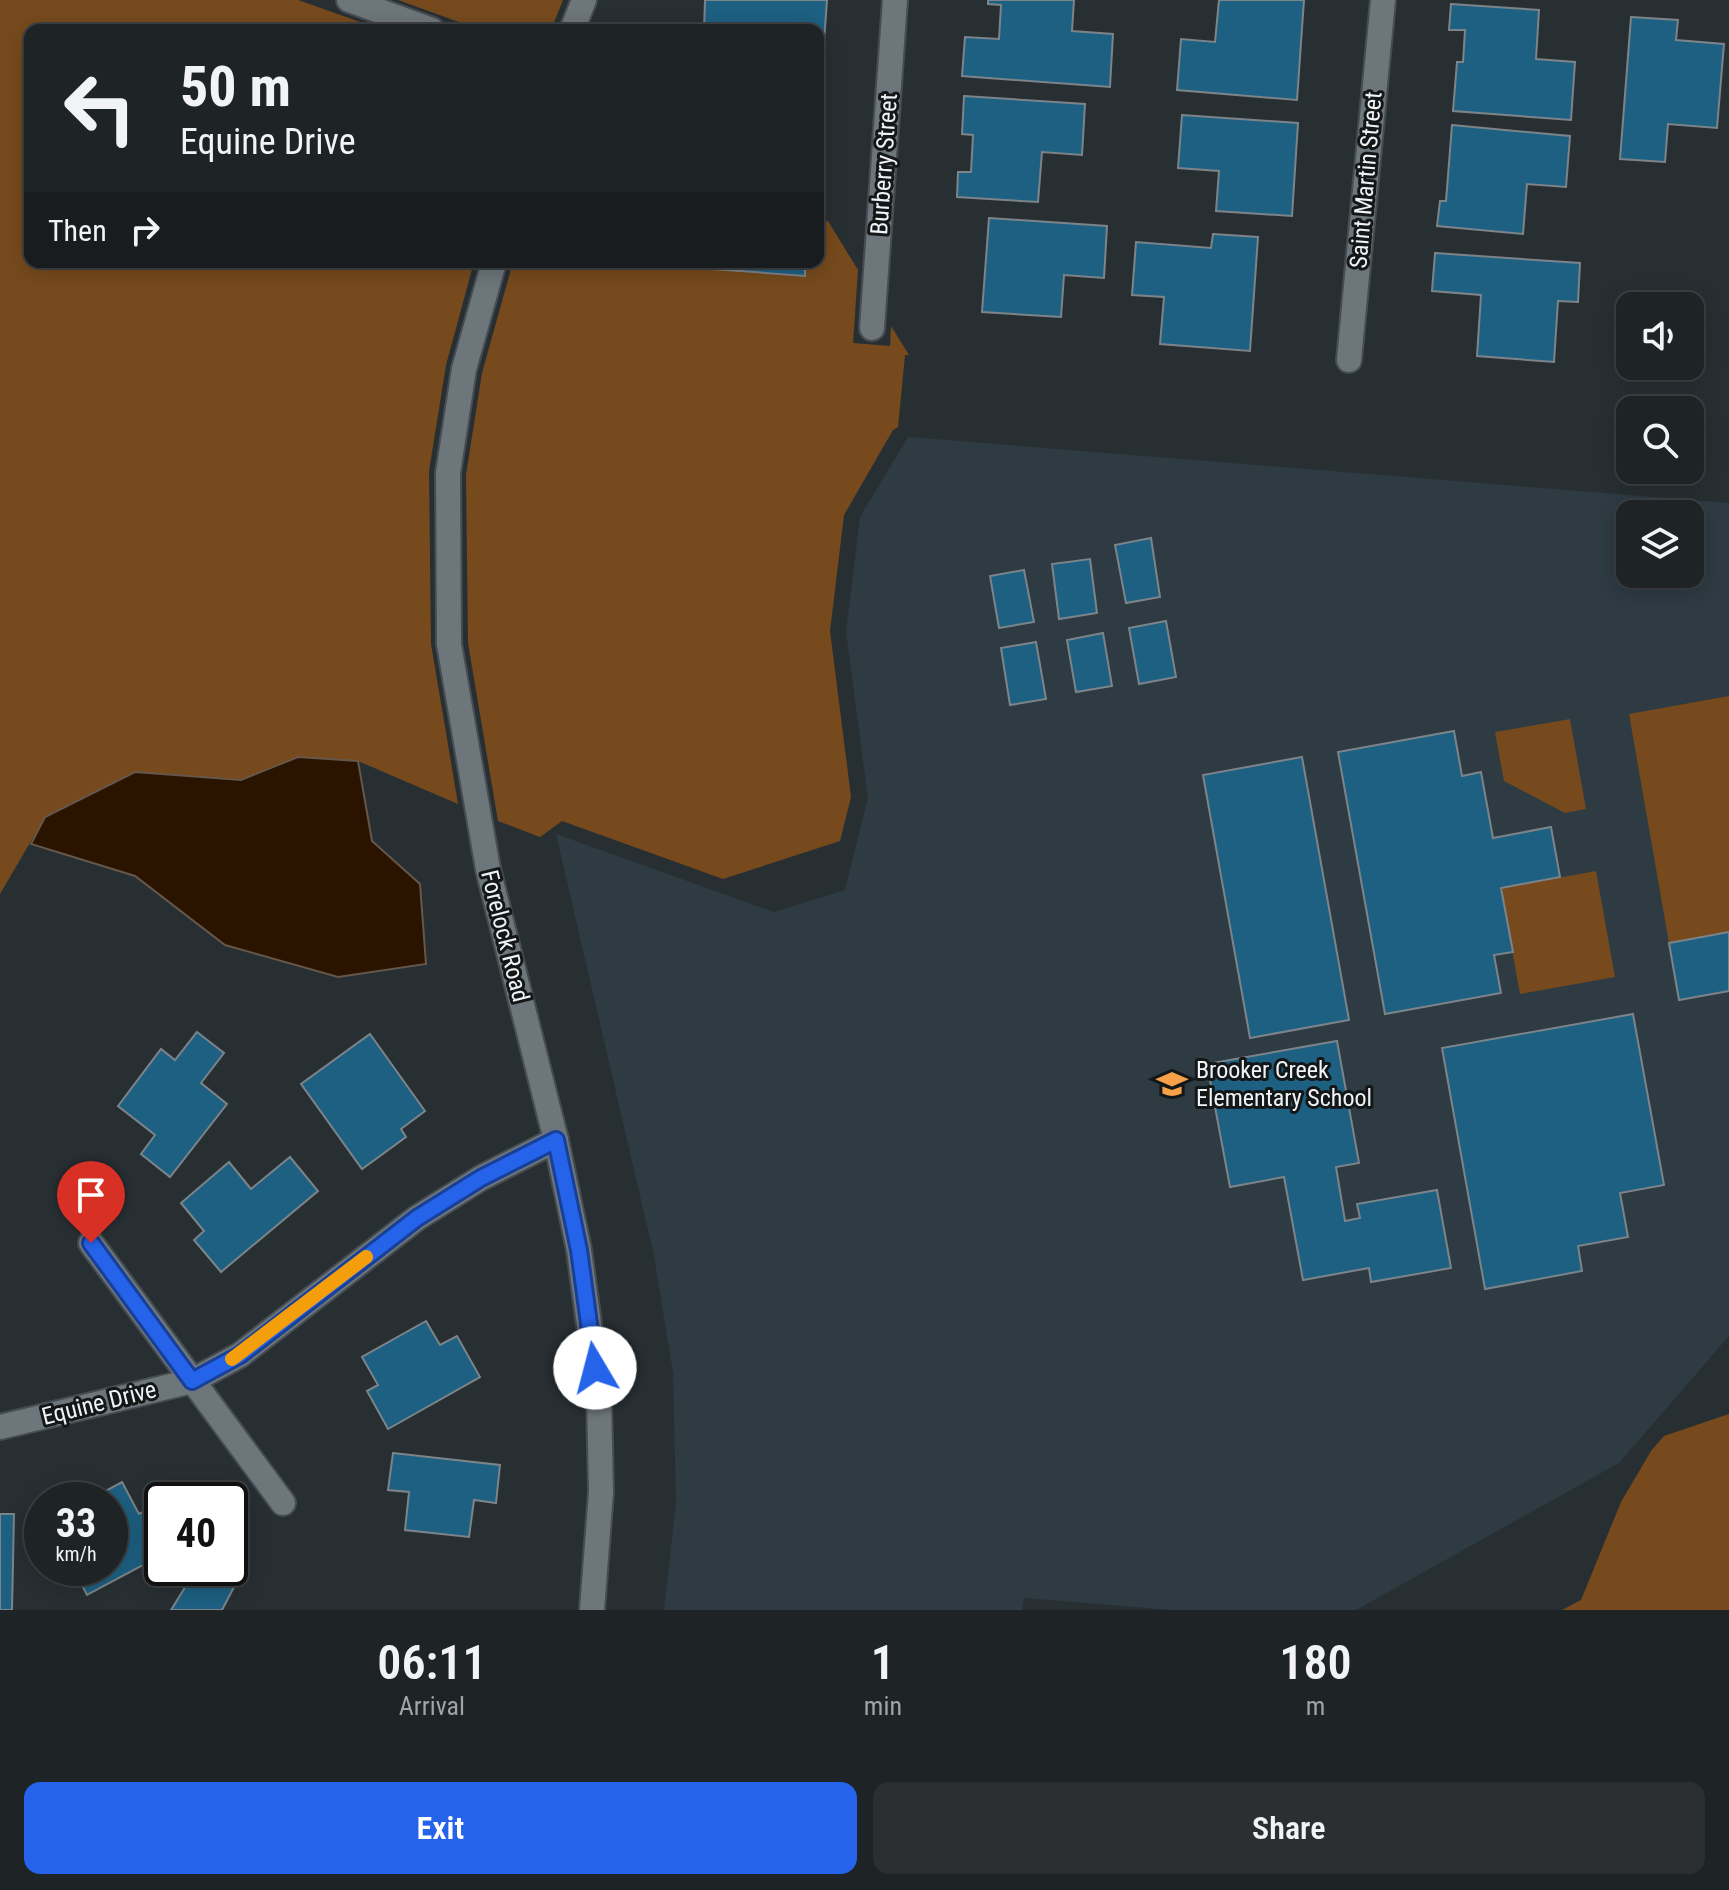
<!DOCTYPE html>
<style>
body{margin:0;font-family:"Roboto Condensed",sans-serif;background:#2b2f32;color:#f1f3f6;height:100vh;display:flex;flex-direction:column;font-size:30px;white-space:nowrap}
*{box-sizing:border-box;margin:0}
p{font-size:26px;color:#a1a4a7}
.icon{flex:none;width:44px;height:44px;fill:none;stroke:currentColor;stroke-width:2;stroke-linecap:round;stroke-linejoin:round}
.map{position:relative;height:1610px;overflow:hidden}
.sheet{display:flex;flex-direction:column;background:#1e2326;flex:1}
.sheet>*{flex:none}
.banner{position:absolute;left:24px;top:24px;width:800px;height:244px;border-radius:16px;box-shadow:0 4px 20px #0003,0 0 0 2px #3c4043;background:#1e2326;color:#f1f3f6;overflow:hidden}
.buttons{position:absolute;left:1616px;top:292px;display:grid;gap:16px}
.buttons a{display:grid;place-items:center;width:88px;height:88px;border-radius:16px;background:#1e2326;box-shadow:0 4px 20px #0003,0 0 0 2px #3c4043;font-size:40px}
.speed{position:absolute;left:24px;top:1482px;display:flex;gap:16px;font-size:40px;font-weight:700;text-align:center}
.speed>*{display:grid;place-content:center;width:104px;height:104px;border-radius:50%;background:#1e2326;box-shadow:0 4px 20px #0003,0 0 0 2px #3c4043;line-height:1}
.speed small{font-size:20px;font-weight:400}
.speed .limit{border:4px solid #111;border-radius:12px;background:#fff;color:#111}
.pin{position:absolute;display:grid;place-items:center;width:68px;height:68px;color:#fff;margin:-82px -34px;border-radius:50% 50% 50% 0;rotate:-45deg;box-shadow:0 0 8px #0007}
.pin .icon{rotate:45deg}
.me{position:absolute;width:88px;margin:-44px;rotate:352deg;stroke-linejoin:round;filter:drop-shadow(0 0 6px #0008)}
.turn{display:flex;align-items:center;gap:28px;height:168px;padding:0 24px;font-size:36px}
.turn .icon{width:104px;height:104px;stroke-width:2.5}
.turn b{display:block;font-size:56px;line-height:68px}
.then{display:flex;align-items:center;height:76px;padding:0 24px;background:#0003;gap:16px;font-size:30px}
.eta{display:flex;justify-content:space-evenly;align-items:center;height:136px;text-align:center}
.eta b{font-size:48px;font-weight:600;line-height:56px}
.cta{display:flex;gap:16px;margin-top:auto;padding:16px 24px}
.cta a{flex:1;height:92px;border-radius:16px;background:#2563eb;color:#fff;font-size:32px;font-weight:600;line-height:92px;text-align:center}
.cta a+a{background:#2b2f32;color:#f1f3f6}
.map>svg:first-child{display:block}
</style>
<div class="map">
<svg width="1729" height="1610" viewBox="0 0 1729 1610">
<rect width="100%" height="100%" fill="#282f33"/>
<!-- built -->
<path fill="#2e3b43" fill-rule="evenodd" d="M 908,437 L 1729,503 L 1729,1336 L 1619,1463 L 1356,1610 L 1172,1610 L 1024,1598 L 1022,1610 L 664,1610 L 676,1503 L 673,1373 L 654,1256 L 556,834 L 774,912 L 845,890 L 868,798 L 846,632 L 860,517 ZM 1630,514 L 1690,514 L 1690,574 L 1630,574 Z"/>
<!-- green -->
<g fill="#764a1d">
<path d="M 0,0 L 298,0 L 383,30 L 30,30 L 30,262 L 474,262 L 446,365 L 429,471 L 431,644 L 458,804 L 358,761 L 298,757 L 241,780 L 135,772 L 45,817 L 0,894 Z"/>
<path d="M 398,0 L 563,0 L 551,30 L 481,30 Z"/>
<path d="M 828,221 L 858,270 L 853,343 L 890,346 L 891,326 L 909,355 L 905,355 L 898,427 L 893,430 L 844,515 L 830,631 L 851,797 L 840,841 L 723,879 L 562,821 L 540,837 L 498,821 L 468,643 L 466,475 L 482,373 L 513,262 L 818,262 L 818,224 Z"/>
<path d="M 1729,696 L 1729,932 L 1669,943 L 1629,714 Z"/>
<path d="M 1570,719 L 1586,809 L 1565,813 L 1504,781 L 1495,732 Z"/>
<path d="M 1596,871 L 1615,977 L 1520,994 L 1501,888 Z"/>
<path d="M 1729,1414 L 1729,1610 L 1562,1610 L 1581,1600 L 1621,1502 L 1651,1451 L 1664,1436 Z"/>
</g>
<!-- water -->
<path fill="#2a1400" stroke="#65574a" stroke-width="2" d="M 298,757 L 358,761 L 372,841 L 420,884 L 426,964 L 338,977 L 225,945 L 135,876 L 31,844 L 45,817 L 135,772 L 241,780 Z"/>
<!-- building -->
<g fill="#1d6082" stroke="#7c8489" stroke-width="2">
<path d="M 705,0 L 827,0 L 824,42 L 818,42 L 818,30 L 704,30 Z"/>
<path d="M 988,0 L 1074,0 L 1072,31 L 1113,34 L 1110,87 L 962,76 L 965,37 L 999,39 L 1001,5 L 988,4 Z"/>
<path d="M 1219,0 L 1304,0 L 1297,100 L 1177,90 L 1181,39 L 1215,42 Z"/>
<path d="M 1451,4 L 1539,10 L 1536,59 L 1575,62 L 1571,120 L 1453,111 L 1457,62 L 1463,62 L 1465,30 L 1449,30 Z"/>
<path d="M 1631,17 L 1678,20 L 1676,40 L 1724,44 L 1717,128 L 1668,124 L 1665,162 L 1620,159 Z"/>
<path d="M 964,96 L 1085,104 L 1082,155 L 1042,152 L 1038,202 L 957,197 L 958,172 L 971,172 L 973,135 L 962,134 Z"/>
<path d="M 1182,115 L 1298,123 L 1292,216 L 1216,211 L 1219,171 L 1178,168 Z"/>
<path d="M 1452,125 L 1570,136 L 1566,187 L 1527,184 L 1523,234 L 1437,226 L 1440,201 L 1446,201 Z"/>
<path d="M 989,218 L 1107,226 L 1104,278 L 1064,275 L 1061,317 L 982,312 Z"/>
<path d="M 1213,234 L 1258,237 L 1250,351 L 1160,344 L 1164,297 L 1132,295 L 1136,242 L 1211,248 Z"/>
<path d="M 1435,253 L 1580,263 L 1578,302 L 1558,301 L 1554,362 L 1477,356 L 1481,295 L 1432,291 Z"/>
<path d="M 714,262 L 805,262 L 805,276 L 714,269 Z"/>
<path d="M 1151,538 L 1160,597 L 1126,603 L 1115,545 Z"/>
<path d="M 1090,559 L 1097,613 L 1059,619 L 1052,564 Z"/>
<path d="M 1024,570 L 1034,622 L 999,628 L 990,576 Z"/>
<path d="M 1166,621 L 1176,677 L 1139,684 L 1129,628 Z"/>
<path d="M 1103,633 L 1112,686 L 1076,692 L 1067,640 Z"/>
<path d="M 1036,642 L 1046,699 L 1010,705 L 1001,648 Z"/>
<path d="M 1454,731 L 1462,776 L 1481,772 L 1493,838 L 1551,827 L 1560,877 L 1501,888 L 1513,952 L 1494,955 L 1501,993 L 1385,1014 L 1338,752 Z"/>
<path d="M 1302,757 L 1349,1020 L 1250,1038 L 1203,775 Z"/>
<path d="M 1729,932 L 1729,991 L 1679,1000 L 1669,943 Z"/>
<path d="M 1633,1014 L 1664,1185 L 1620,1193 L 1628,1237 L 1578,1246 L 1582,1271 L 1485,1289 L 1442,1048 Z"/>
<path d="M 197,1032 L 224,1053 L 201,1083 L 227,1104 L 170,1177 L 141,1154 L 155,1135 L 118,1106 L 161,1049 L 175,1060 Z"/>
<path d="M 370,1034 L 425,1111 L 401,1129 L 406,1137 L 362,1169 L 301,1084 Z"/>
<path d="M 1337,1041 L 1359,1163 L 1336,1167 L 1345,1221 L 1360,1218 L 1357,1204 L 1437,1190 L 1451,1268 L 1371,1282 L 1369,1268 L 1303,1280 L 1284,1177 L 1230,1187 L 1207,1064 Z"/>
<path d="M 290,1157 L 318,1191 L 221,1272 L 194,1240 L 204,1231 L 181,1203 L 229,1162 L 251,1189 Z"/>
<path d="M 426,1321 L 440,1345 L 457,1336 L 480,1377 L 388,1429 L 367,1391 L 378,1385 L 362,1357 Z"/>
<path d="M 393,1453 L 500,1465 L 496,1503 L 474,1500 L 469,1537 L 405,1530 L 409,1492 L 388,1490 Z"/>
<path d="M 122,1482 L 139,1514 L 162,1502 L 162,1555 L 87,1595 L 73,1568 L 110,1568 L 110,1500 L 89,1500 Z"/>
<path d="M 0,1514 L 14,1514 L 12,1610 L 0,1610 Z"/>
<path d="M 197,1568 L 204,1568 L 234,1587 L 222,1610 L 171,1610 Z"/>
</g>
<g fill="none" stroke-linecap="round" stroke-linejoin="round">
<!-- minor casing -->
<g stroke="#464c50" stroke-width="28">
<g id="minor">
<path d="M 349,0 L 432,30"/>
<path d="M 572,30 L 584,0"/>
<path d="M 494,262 L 464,369 L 448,473 L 449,644 L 488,869 L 556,1140 L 579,1250 L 599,1398 L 601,1492 L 592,1610"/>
<path d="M 872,328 L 895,0"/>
<path d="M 1349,360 L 1383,0"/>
<path d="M 91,1243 L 283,1503"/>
<path d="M 0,1427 L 192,1381 L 240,1355 L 417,1218 L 481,1178 L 556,1140"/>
</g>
</g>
<!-- minor -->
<use href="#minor" stroke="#6d767b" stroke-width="24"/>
</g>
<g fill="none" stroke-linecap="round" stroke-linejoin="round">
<!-- route casing -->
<g stroke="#184099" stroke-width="20">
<path id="route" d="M 91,1243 L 192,1381 L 240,1355 L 417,1218 L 481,1178 L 556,1140 L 579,1250 L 595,1368"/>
</g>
<!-- route -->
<use href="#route" stroke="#2563eb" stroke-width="14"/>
<!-- slow -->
<path stroke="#f59e0b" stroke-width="14" d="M 232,1359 L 366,1257"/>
</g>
<!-- icons -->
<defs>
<g id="school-bare" transform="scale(2.4)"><path d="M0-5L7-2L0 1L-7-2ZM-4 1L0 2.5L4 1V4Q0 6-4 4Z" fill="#f7a149" stroke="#131718" stroke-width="2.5" paint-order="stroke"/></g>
</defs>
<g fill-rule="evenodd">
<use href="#school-bare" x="1172" y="1084"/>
</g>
<g text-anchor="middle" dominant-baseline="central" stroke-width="6" stroke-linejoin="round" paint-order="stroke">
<!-- street labels -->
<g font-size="24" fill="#eff3f6" stroke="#131718">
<text transform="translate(884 164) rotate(-86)">Burberry Street</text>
<text transform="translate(1366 180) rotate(-85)">Saint Martin Street</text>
<text transform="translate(505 936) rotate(76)">Forelock Road</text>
<text transform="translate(99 1403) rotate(-14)">Equine Drive</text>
</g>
<!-- poi labels -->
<g font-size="24" fill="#eff3f6" stroke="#131718" text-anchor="start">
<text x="1196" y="1070">Brooker Creek<tspan x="1196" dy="28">Elementary School</tspan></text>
</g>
</g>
</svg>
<div class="buttons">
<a><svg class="icon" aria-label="sound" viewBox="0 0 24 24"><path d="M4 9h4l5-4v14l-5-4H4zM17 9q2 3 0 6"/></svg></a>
<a><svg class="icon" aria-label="search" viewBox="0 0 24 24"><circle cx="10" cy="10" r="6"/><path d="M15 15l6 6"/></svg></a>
<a><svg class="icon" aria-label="layers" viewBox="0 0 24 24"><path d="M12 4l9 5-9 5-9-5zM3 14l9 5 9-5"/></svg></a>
</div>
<div class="speed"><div>33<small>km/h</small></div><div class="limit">40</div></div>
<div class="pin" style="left:91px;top:1243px;background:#d93025"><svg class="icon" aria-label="arrive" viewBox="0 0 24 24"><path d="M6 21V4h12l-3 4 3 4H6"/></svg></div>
<svg class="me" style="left:595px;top:1368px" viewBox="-20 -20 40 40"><circle r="19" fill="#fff"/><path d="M0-13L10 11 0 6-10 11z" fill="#2563eb"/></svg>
<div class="banner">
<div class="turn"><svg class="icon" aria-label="left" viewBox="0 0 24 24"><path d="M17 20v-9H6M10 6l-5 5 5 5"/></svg><div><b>50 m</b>Equine Drive</div></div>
<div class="then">Then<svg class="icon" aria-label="right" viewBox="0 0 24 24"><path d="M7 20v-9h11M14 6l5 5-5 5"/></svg></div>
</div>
</div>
<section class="sheet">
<div class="eta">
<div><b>06:11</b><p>Arrival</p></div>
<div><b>1</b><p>min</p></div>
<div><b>180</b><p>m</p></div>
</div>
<div class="cta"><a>Exit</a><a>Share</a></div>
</section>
